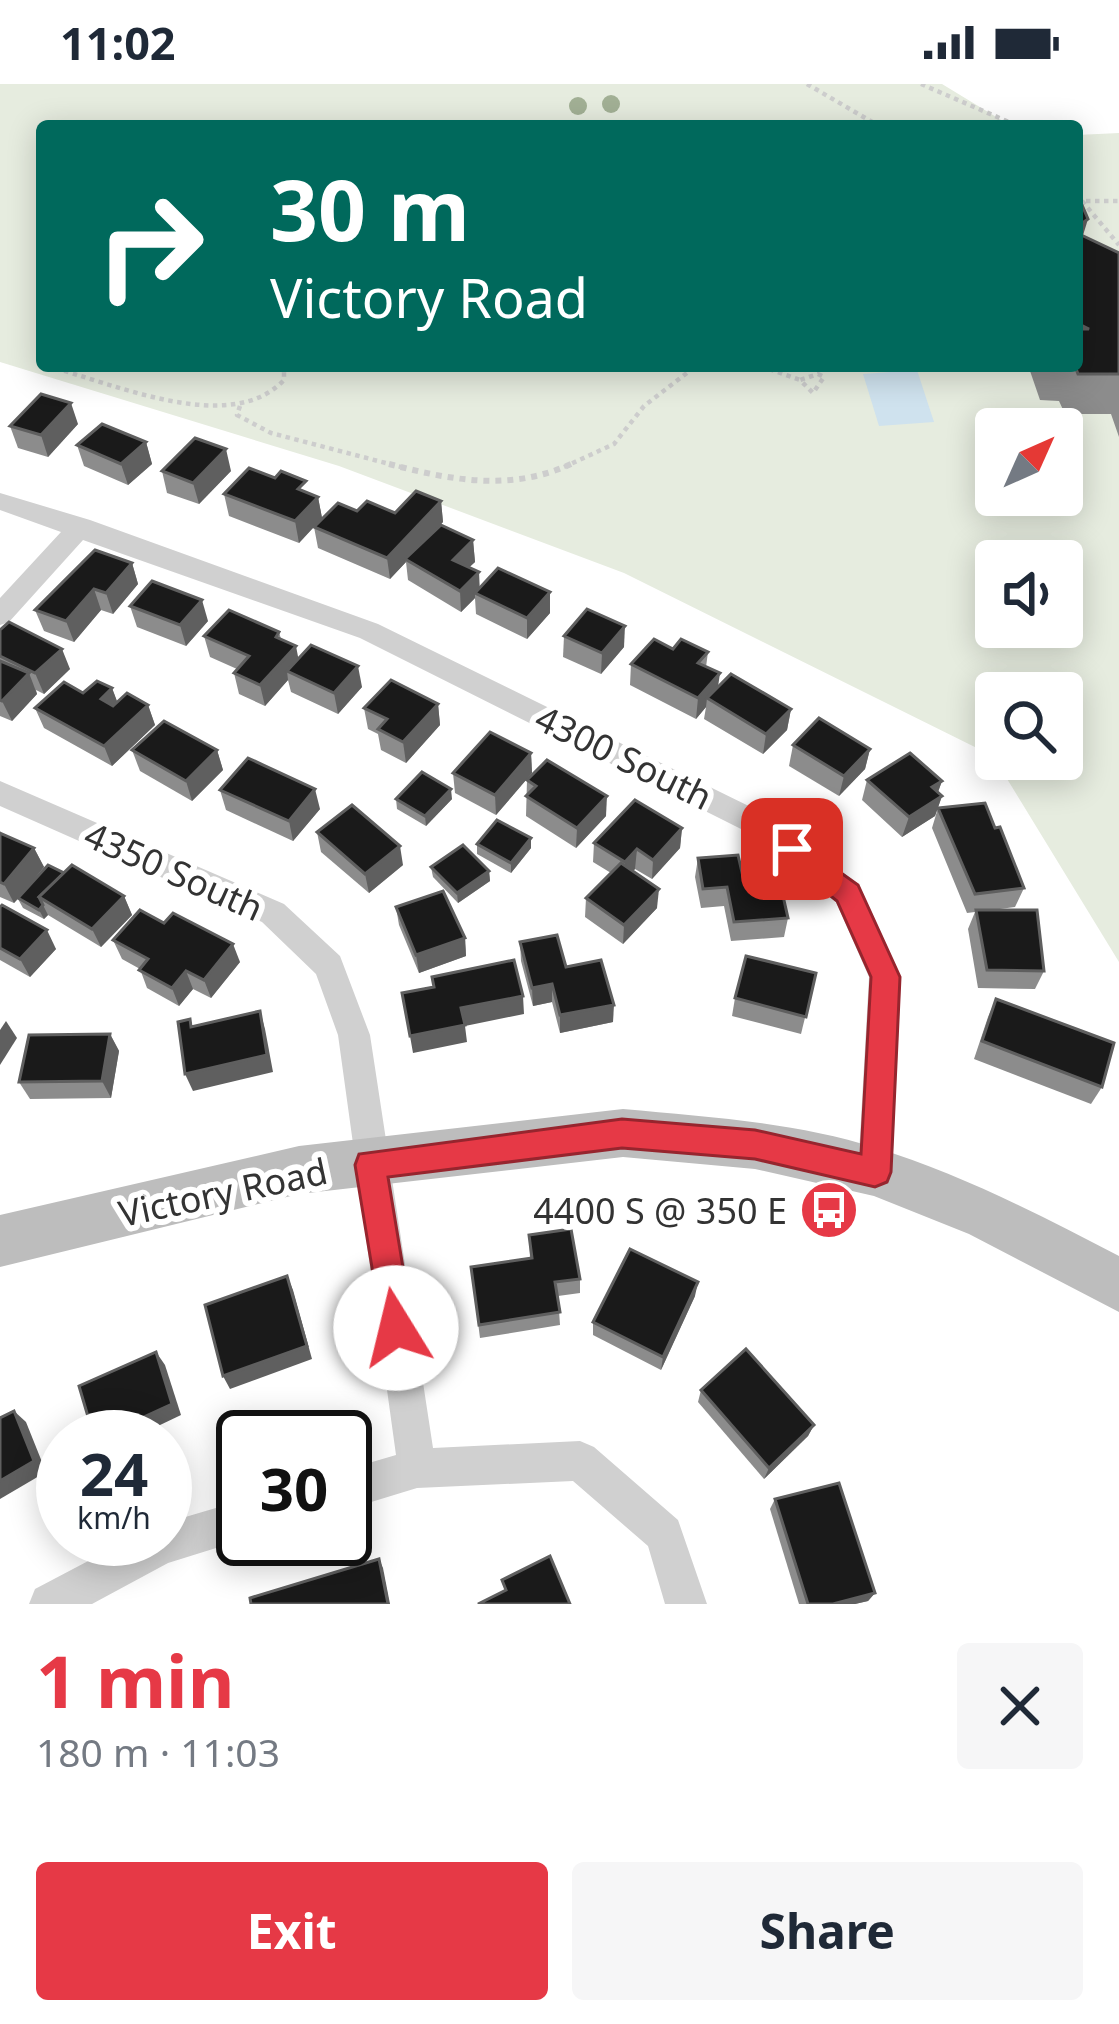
<!DOCTYPE html>
<meta charset="utf-8">
<style>
body{margin:0;font-family:"Noto Sans",sans-serif;background:#f6f6f7;color:#1f2937;height:100vh;display:flex;flex-direction:column;font-size:45px;white-space:nowrap}
*{box-sizing:border-box;margin:0}
p{font-size:39px;color:#747a83}
.icon{flex:none;width:66px;height:66px;fill:none;stroke:currentColor;stroke-width:2;stroke-linecap:round;stroke-linejoin:round}
.map{position:relative;height:1520px;overflow:hidden}
.details{display:flex;flex-direction:column;background:#fff;flex:1}
.details>*{flex:none}
.banner{position:absolute;left:36px;top:36px;width:1047px;height:252px;border-radius:12px;box-shadow:0 6px 30px #0003;background:#00695c;color:#fff;overflow:hidden}
.needle{width:78px;rotate:45deg}
.tools{position:absolute;left:975px;top:324px;display:grid;gap:24px}
.tools a{display:grid;place-items:center;width:108px;height:108px;border-radius:12px;background:#fff;box-shadow:0 6px 30px #0003;font-size:60px}
.speed{position:absolute;left:36px;top:1326px;display:flex;gap:24px;font-size:60px;font-weight:700;text-align:center}
.speed>*{display:grid;place-content:center;width:156px;height:156px;border-radius:50%;background:#fff;box-shadow:0 6px 30px #0003;line-height:1}
.speed small{font-size:30px;font-weight:400}
.speed .limit{border:6px solid #111;border-radius:18px;background:#fff;color:#111}
.pin{position:absolute;display:grid;place-items:center;width:102px;height:102px;color:#fff;margin:-51px;border-radius:24px;box-shadow:0 6px 18px #0006}
.me{position:absolute;width:132px;margin:-66px;rotate:351deg;stroke-linejoin:round;filter:drop-shadow(0 0 9px #0008)}
.turn{display:flex;align-items:center;gap:42px;height:252px;padding:0 36px;font-size:54px}
.turn .icon{width:156px;height:156px;stroke-width:2.5}
.turn b{display:block;font-size:84px;line-height:102px}
.round{display:grid;place-items:center;flex:none;width:126px;height:126px;border-radius:12px;background:#f6f6f7}
.overview{display:flex;align-items:center;justify-content:space-between;height:204px;padding:0 36px}
h1{font-size:72px;font-weight:700;line-height:90px;color:#e63946}
.action{display:flex;gap:24px;margin-top:auto;padding:24px 36px}
.action a{flex:1;height:138px;border-radius:12px;background:#e63946;color:#fff;font-size:48px;font-weight:700;line-height:138px;text-align:center}
.action a+a{background:#f6f6f7;color:#1f2937}
.status{display:flex;justify-content:space-between;align-items:center;height:84px;padding:0 60px;background:#fff;direction:ltr}
.status svg{height:33px;fill:currentColor}
.map>svg:first-child{display:block}
</style>
<div class="status"><b>11:02</b><svg viewBox="0 0 49 12"><path d="M0 12V9h3v3zM5 12V6h3v6zM10 12V3h3v9zM15 12V0h3v12zM26 1h20v11H26zM47 4h2v5h-2z"/></svg></div>
<div class="map">
<svg width="1119" height="1520" viewBox="0 0 1119 1520">
<rect width="100%" height="100%" fill="#fff"/>
<!-- green -->
<path fill="#e6ecdf" fill-rule="evenodd" d="M 0,0 L 942,0 L 1011,42 L 42,42 L 42,282 L 1077,282 L 1077,51 L 1119,49 L 1119,878 L 993,672 L 624,489 L 339,382 L 0,278 ZM 996,345 L 1062,345 L 1062,411 L 996,411 ZM 996,477 L 1062,477 L 1062,543 L 996,543 ZM 996,609 L 1062,609 L 1062,675 L 996,675 Z"/>
<!-- water -->
<path fill="#cfe2ee" d="M 917,286 L 934,338 L 879,342 L 863,290 Z"/>
<g fill="none" stroke-linecap="round" stroke-linejoin="round">
<!-- path-far1 -->
<g stroke="#cdcdcd" stroke-width="4.5" stroke-dasharray="4.5 4.5" stroke-linecap="butt">
<path d="M 807,0 L 879,42"/>
<path d="M 921,0 L 1018,42"/>
<path d="M 1082,117 L 1119,161"/>
<path d="M 1086,117 L 1119,117"/>
<path d="M 47,282 C 113,299 230,353 284,296 L 284,282"/>
<path d="M 761,282 L 800,296"/>
<path d="M 818,290 L 824,293 L 813,309 L 800,296 Z"/>
<path d="M 240,322 L 237,331 L 271,349 L 401,383"/>
<path d="M 564,383 L 614,360 L 644,322 L 696,282"/>
</g>
<!-- path -->
<path stroke="#cdcdcd" stroke-width="6" stroke-dasharray="6 6" stroke-linecap="butt" d="M 389,380 C 451,396 510,408 571,380"/>
<!-- street -->
<g fill="#d0d0d0" fill-rule="evenodd">
<path d="M 0,409 L 90,436 L 378,540 L 775,735 L 859,801 L 901,893 L 892,1088 L 887,1100 L 875,1104 L 863,1100 L 858,1088 L 869,893 L 836,818 L 753,751 L 360,554 L 83,456 L 9,538 L 0,541 L 0,514 L 61,448 L 0,426 Z"/>
<path d="M 0,697 L 284,820 L 340,872 L 370,951 L 433,1364 L 580,1357 L 594,1363 L 678,1436 L 707,1520 L 665,1520 L 648,1462 L 573,1397 L 417,1404 L 345,1426 L 345,1386 L 396,1371 L 338,951 L 316,890 L 262,838 L 0,722 Z"/>
<path d="M 243,1416 L 245,1455 L 168,1479 L 92,1520 L 29,1520 L 35,1505 L 130,1455 L 165,1455 L 165,1439 Z"/>
</g>
<!-- secondary -->
<path fill="#bdbdbd" fill-rule="evenodd" d="M 623,1025 C 708,1033 794,1038 876,1064 C 961,1090 1040,1131 1119,1172 L 1119,1228 L 969,1150 L 874,1112 L 755,1085 L 623,1073 L 299,1110 L 0,1183 L 0,1131 L 299,1062 Z"/>
</g>
<!-- trees -->
<g fill="#a2b095">
<circle cx="611" cy="20" r="9"/>
<circle cx="578" cy="22" r="9"/>
</g>
<!-- wall -->
<g fill="#8c8c8c">
<path d="M 1077,118 L 1083,152 L 1119,169 L 1119,353 L 1111,330 L 1065,330 L 1059,317 L 1040,316 L 1029,284 L 1030,282 L 1077,282 Z"/>
<path d="M 78,340 L 48,373 L 18,364 L 10,342 Z"/>
<path d="M 146,358 L 152,380 L 128,401 L 84,382 L 77,361 Z"/>
<path d="M 162,387 L 231,387 L 199,420 L 167,409 Z"/>
<path d="M 308,409 L 318,413 L 322,434 L 357,427 L 395,429 L 441,417 L 443,438 L 436,445 L 473,456 L 475,478 L 469,483 L 480,504 L 550,508 L 550,529 L 527,555 L 476,530 L 475,514 L 461,528 L 408,496 L 406,478 L 390,495 L 318,464 L 314,443 L 299,459 L 229,432 L 224,410 Z"/>
<path d="M 132,479 L 138,500 L 113,530 L 101,526 L 74,558 L 44,547 L 35,526 Z"/>
<path d="M 130,522 L 208,537 L 186,562 L 137,543 Z"/>
<path d="M 0,546 L 70,585 L 44,610 L 36,606 L 37,610 L 12,637 L 0,632 Z"/>
<path d="M 279,548 L 281,555 L 299,574 L 362,603 L 338,630 L 291,608 L 288,596 L 265,622 L 239,610 L 234,589 L 237,585 L 210,573 L 204,552 Z"/>
<path d="M 564,552 L 624,563 L 601,590 L 563,573 Z"/>
<path d="M 673,565 L 708,568 L 706,583 L 718,603 L 791,625 L 787,646 L 763,670 L 704,635 L 706,623 L 696,635 L 630,601 L 631,580 Z"/>
<path d="M 112,604 L 117,618 L 148,621 L 155,641 L 112,682 L 44,644 L 35,624 L 83,609 Z"/>
<path d="M 438,620 L 440,641 L 406,679 L 381,666 L 378,650 L 368,645 L 364,624 Z"/>
<path d="M 793,661 L 870,665 L 865,685 L 839,712 L 789,682 Z"/>
<path d="M 132,666 L 217,666 L 223,686 L 192,717 L 140,687 Z"/>
<path d="M 531,669 L 532,689 L 496,731 L 455,709 L 453,689 Z"/>
<path d="M 527,696 L 606,732 L 576,764 L 526,732 Z"/>
<path d="M 867,696 L 942,697 L 938,708 L 942,712 L 935,732 L 902,753 L 862,716 Z"/>
<path d="M 220,706 L 320,725 L 293,757 L 226,726 Z"/>
<path d="M 396,715 L 452,715 L 426,742 L 397,725 Z"/>
<path d="M 938,724 L 995,744 L 1024,804 L 1015,823 L 992,826 L 1044,887 L 1035,905 L 978,904 L 968,845 L 975,828 L 967,829 L 932,744 Z"/>
<path d="M 682,744 L 680,764 L 652,795 L 635,785 L 633,787 L 657,824 L 623,860 L 585,833 L 586,814 L 611,789 L 593,778 L 594,759 Z"/>
<path d="M 317,748 L 403,781 L 369,809 L 321,768 Z"/>
<path d="M 0,749 L 34,764 L 44,783 L 23,809 L 64,789 L 124,812 L 132,831 L 101,863 L 48,831 L 44,835 L 23,824 L 18,815 L 14,819 L 0,813 Z"/>
<path d="M 477,760 L 531,764 L 511,789 L 477,770 Z"/>
<path d="M 698,774 L 743,793 L 788,834 L 784,853 L 731,857 L 724,822 L 701,824 L 695,793 Z"/>
<path d="M 431,783 L 489,787 L 490,797 L 458,819 L 433,793 Z"/>
<path d="M 0,823 L 56,865 L 30,893 L 0,876 Z"/>
<path d="M 396,823 L 465,854 L 466,872 L 419,889 L 399,841 Z"/>
<path d="M 113,856 L 240,878 L 211,914 L 193,905 L 179,922 L 147,904 L 140,885 L 122,875 Z"/>
<path d="M 520,858 L 566,883 L 613,938 L 560,949 L 552,918 L 533,922 L 521,877 Z"/>
<path d="M 816,889 L 801,950 L 732,932 L 735,914 Z"/>
<path d="M 996,915 L 1102,1003 L 1091,1020 L 974,975 L 988,933 Z"/>
<path d="M 110,950 L 119,967 L 111,1014 L 30,1015 L 19,998 Z"/>
<path d="M 529,1151 L 580,1195 L 580,1209 L 558,1212 L 560,1241 L 480,1254 L 471,1183 L 530,1174 Z"/>
<path d="M 695,1212 L 661,1286 L 593,1251 L 593,1238 Z"/>
<path d="M 701,1306 L 814,1341 L 808,1352 L 764,1395 L 698,1318 Z"/>
<path d="M 775,1415 L 875,1509 L 868,1517 L 855,1520 L 799,1520 L 770,1425 Z"/>
</g>
<!-- shaded-wall -->
<g fill="#5f5f5f">
<path d="M 1088,135 L 1077,171 L 1077,143 Z"/>
<path d="M 71,319 L 78,340 L 48,373 L 41,351 Z"/>
<path d="M 146,358 L 152,380 L 128,401 L 121,380 Z"/>
<path d="M 226,365 L 231,387 L 199,420 L 193,399 Z"/>
<path d="M 318,413 L 322,434 L 299,459 L 295,437 Z"/>
<path d="M 441,417 L 443,438 L 407,476 L 405,475 L 406,478 L 390,495 L 387,474 Z"/>
<path d="M 473,456 L 475,478 L 455,497 L 453,476 Z"/>
<path d="M 132,479 L 138,500 L 113,530 L 106,509 Z"/>
<path d="M 479,488 L 480,509 L 475,509 L 475,514 L 461,528 L 460,507 Z"/>
<path d="M 94,505 L 101,526 L 74,558 L 66,537 Z"/>
<path d="M 550,508 L 550,529 L 527,555 L 527,534 Z"/>
<path d="M 202,516 L 208,537 L 186,562 L 180,541 Z"/>
<path d="M 625,542 L 624,563 L 601,590 L 602,569 Z"/>
<path d="M 296,562 L 300,583 L 287,587 L 288,596 L 265,622 L 260,601 Z"/>
<path d="M 62,565 L 70,585 L 44,610 L 35,589 Z"/>
<path d="M 358,582 L 362,603 L 338,630 L 334,609 Z"/>
<path d="M 29,589 L 37,610 L 12,637 L 2,617 Z"/>
<path d="M 720,589 L 717,610 L 707,614 L 706,623 L 696,635 L 698,614 Z"/>
<path d="M 112,604 L 120,625 L 101,615 Z"/>
<path d="M 438,620 L 440,641 L 406,679 L 403,658 Z"/>
<path d="M 148,621 L 155,641 L 112,682 L 104,662 Z"/>
<path d="M 791,625 L 787,646 L 763,670 L 766,650 Z"/>
<path d="M 870,665 L 865,685 L 839,712 L 844,692 Z"/>
<path d="M 217,666 L 223,686 L 192,717 L 186,697 Z"/>
<path d="M 531,669 L 532,689 L 496,731 L 495,711 Z"/>
<path d="M 942,697 L 935,716 L 942,712 L 935,732 L 902,753 L 909,733 L 932,703 Z"/>
<path d="M 315,705 L 320,725 L 293,757 L 289,737 Z"/>
<path d="M 451,705 L 452,715 L 426,742 L 425,732 Z"/>
<path d="M 607,712 L 606,732 L 576,764 L 577,744 Z"/>
<path d="M 682,744 L 680,764 L 652,795 L 653,776 Z"/>
<path d="M 531,754 L 531,764 L 511,789 L 511,779 Z"/>
<path d="M 400,762 L 403,781 L 369,809 L 365,790 Z"/>
<path d="M 34,764 L 44,783 L 14,819 L 4,800 Z"/>
<path d="M 637,765 L 635,785 L 623,797 L 625,778 Z"/>
<path d="M 489,787 L 490,797 L 458,819 L 457,809 Z"/>
<path d="M 659,805 L 657,824 L 623,860 L 624,841 Z"/>
<path d="M 124,812 L 132,831 L 101,863 L 92,845 Z"/>
<path d="M 43,821 L 48,831 L 44,835 L 39,826 Z"/>
<path d="M 47,846 L 56,865 L 30,893 L 20,875 Z"/>
<path d="M 465,854 L 466,872 L 419,889 L 416,871 Z"/>
<path d="M 233,860 L 240,878 L 211,914 L 204,896 Z"/>
<path d="M 186,887 L 193,905 L 179,922 L 172,904 Z"/>
<path d="M 552,900 L 552,918 L 533,922 L 532,904 Z"/>
<path d="M 523,912 L 524,930 L 465,942 L 467,958 L 413,969 L 410,952 L 461,924 Z"/>
<path d="M 614,921 L 613,938 L 560,949 L 560,931 Z"/>
<path d="M 260,927 L 265,945 L 273,988 L 193,1007 L 185,990 Z"/>
<path d="M 6,937 L 17,954 L 0,981 L 0,946 Z"/>
<path d="M 110,950 L 119,967 L 111,1014 L 102,997 Z"/>
<path d="M 287,1192 L 293,1206 L 312,1275 L 230,1305 L 223,1292 Z"/>
<path d="M 698,1198 L 695,1212 L 661,1286 L 663,1273 Z"/>
<path d="M 156,1268 L 165,1281 L 181,1331 L 135,1353 L 100,1353 Z"/>
<path d="M 14,1327 L 26,1338 L 46,1388 L 0,1415 L 0,1397 Z"/>
<path d="M 814,1341 L 808,1352 L 764,1395 L 769,1384 Z"/>
<path d="M 379,1475 L 383,1484 L 390,1520 L 388,1520 Z"/>
<path d="M 875,1509 L 868,1517 L 855,1520 L 833,1520 Z"/>
</g>
<!-- building -->
<g fill="#1a1a1a" stroke="#5f5f5f" stroke-width="3">
<path d="M 1077,118 L 1082,121 L 1088,135 L 1077,143 Z"/>
<path d="M 1077,149 L 1119,169 L 1119,290 L 1078,290 L 1075,282 L 1077,282 L 1077,245 L 1089,245 L 1077,239 Z"/>
<path d="M 41,310 L 71,319 L 41,351 L 10,342 Z"/>
<path d="M 102,340 L 146,358 L 121,380 L 77,361 Z"/>
<path d="M 195,354 L 226,365 L 193,399 L 162,387 Z"/>
<path d="M 249,384 L 275,394 L 281,387 L 306,397 L 298,405 L 318,413 L 295,437 L 224,410 Z"/>
<path d="M 416,407 L 441,417 L 387,474 L 314,443 L 338,419 L 357,427 L 367,417 L 395,429 Z"/>
<path d="M 441,441 L 473,456 L 453,476 L 479,488 L 460,507 L 405,475 Z"/>
<path d="M 95,466 L 132,479 L 106,509 L 94,505 L 66,537 L 35,526 Z"/>
<path d="M 498,484 L 550,508 L 527,534 L 475,509 Z"/>
<path d="M 152,497 L 202,516 L 180,541 L 130,522 Z"/>
<path d="M 587,525 L 625,542 L 602,569 L 564,552 Z"/>
<path d="M 229,526 L 279,548 L 276,553 L 296,562 L 260,601 L 234,589 L 249,572 L 204,552 Z"/>
<path d="M 9,538 L 62,565 L 35,589 L 0,572 L 0,546 Z"/>
<path d="M 654,555 L 673,565 L 681,555 L 708,568 L 698,579 L 720,589 L 698,614 L 631,580 Z"/>
<path d="M 311,561 L 358,582 L 334,609 L 287,587 Z"/>
<path d="M 0,577 L 29,589 L 2,617 L 0,616 Z"/>
<path d="M 731,590 L 791,625 L 766,650 L 707,614 Z"/>
<path d="M 391,596 L 438,620 L 403,658 L 378,645 L 387,635 L 364,624 Z"/>
<path d="M 97,597 L 112,604 L 101,615 L 113,622 L 127,609 L 148,621 L 104,662 L 35,624 L 64,598 L 83,609 Z"/>
<path d="M 819,634 L 870,665 L 844,692 L 793,661 Z"/>
<path d="M 164,637 L 217,666 L 186,697 L 132,666 Z"/>
<path d="M 490,648 L 531,669 L 495,711 L 453,689 Z"/>
<path d="M 910,669 L 942,697 L 932,703 L 942,712 L 909,733 L 867,696 Z"/>
<path d="M 248,674 L 315,705 L 289,737 L 220,706 Z"/>
<path d="M 547,676 L 607,712 L 577,744 L 526,712 L 536,702 L 527,696 Z"/>
<path d="M 422,688 L 451,705 L 425,732 L 396,715 Z"/>
<path d="M 635,716 L 682,744 L 653,776 L 637,765 L 625,778 L 594,759 Z"/>
<path d="M 985,719 L 995,744 L 1000,743 L 1024,804 L 975,810 L 938,724 Z"/>
<path d="M 352,721 L 400,762 L 365,790 L 317,748 Z"/>
<path d="M 497,736 L 531,754 L 511,779 L 477,760 Z"/>
<path d="M 0,749 L 34,764 L 4,800 L 0,798 Z"/>
<path d="M 463,761 L 489,787 L 457,809 L 431,783 Z"/>
<path d="M 738,771 L 743,793 L 778,790 L 788,834 L 734,838 L 727,803 L 703,805 L 698,774 Z"/>
<path d="M 621,779 L 659,805 L 624,841 L 586,814 Z"/>
<path d="M 48,781 L 64,789 L 39,813 L 43,821 L 39,826 L 18,814 Z"/>
<path d="M 72,781 L 124,812 L 92,845 L 39,813 Z"/>
<path d="M 443,807 L 465,854 L 416,871 L 396,823 Z"/>
<path d="M 2,821 L 47,846 L 20,875 L 0,864 L 0,823 Z"/>
<path d="M 140,826 L 164,839 L 173,829 L 233,860 L 204,896 L 186,887 L 172,904 L 139,886 L 148,875 L 113,856 Z"/>
<path d="M 976,826 L 1037,826 L 1044,887 L 987,886 Z"/>
<path d="M 557,851 L 566,883 L 601,876 L 614,921 L 560,931 L 552,900 L 532,904 L 520,858 Z"/>
<path d="M 746,872 L 816,889 L 806,933 L 735,914 Z"/>
<path d="M 514,876 L 523,912 L 461,924 L 465,941 L 410,952 L 402,909 L 434,903 L 432,893 Z"/>
<path d="M 996,915 L 1114,959 L 1102,1003 L 982,957 Z"/>
<path d="M 260,927 L 267,971 L 185,990 L 178,938 L 190,935 L 191,943 Z"/>
<path d="M 110,950 L 102,997 L 19,998 L 29,951 Z"/>
<path d="M 571,1145 L 580,1195 L 555,1198 L 560,1228 L 479,1241 L 471,1183 L 532,1174 L 529,1151 Z"/>
<path d="M 630,1165 L 698,1198 L 663,1273 L 593,1238 Z"/>
<path d="M 287,1192 L 307,1262 L 223,1292 L 205,1221 Z"/>
<path d="M 746,1265 L 814,1341 L 769,1384 L 701,1306 Z"/>
<path d="M 156,1268 L 172,1320 L 100,1353 L 94,1353 L 79,1302 Z"/>
<path d="M 14,1327 L 34,1377 L 0,1397 L 0,1334 Z"/>
<path d="M 839,1399 L 875,1509 L 833,1520 L 808,1520 L 775,1415 Z"/>
<path d="M 550,1472 L 570,1520 L 478,1520 L 506,1506 L 502,1496 Z"/>
<path d="M 379,1475 L 388,1520 L 251,1520 L 250,1514 Z"/>
</g>
<!-- route -->
<path fill="#e63946" stroke="#96252e" stroke-width="3" d="M 792,754 L 858,801 L 900,893 L 891,1088 L 887,1098 L 875,1103 L 755,1075 L 622,1064 L 388,1093 L 413,1244 L 408,1256 L 396,1261 L 384,1256 L 355,1081 L 359,1070 L 622,1035 L 755,1046 L 861,1070 L 871,893 L 837,817 L 782,773 L 778,765 Z"/>
<!-- icons -->
<defs>
<g id="bus-disc" transform="scale(3)"><circle r="9.5" fill="#e63946" stroke="#fff"/><path d="M-5-6H5V4H4V6H2V4H-2V6H-4V4H-5ZM-3.5-4V0h7V-4ZM-3.5 1.2v1.5H-2V1.2ZM2 1.2v1.5H3.5V1.2Z" fill="#fff"/></g>
</defs>
<g fill-rule="evenodd">
<use href="#bus-disc" x="829" y="1126"/>
</g>
<g text-anchor="middle" dominant-baseline="central" stroke-width="12" stroke-linejoin="round" paint-order="stroke">
<!-- street labels -->
<g font-size="36" fill="#333" stroke="#fff">
<text transform="translate(624 673) rotate(26)">4300 South</text>
<text transform="translate(174 787) rotate(24)">4350 South</text>
<text transform="translate(223 1108) rotate(-12)">Victory Road</text>
</g>
<!-- poi labels -->
<g font-size="36" fill="#333" stroke="#fff" text-anchor="end">
<text x="787" y="1126">4400 S @ 350 E</text>
</g>
</g>
</svg>
<div class="tools">
<a><svg class="needle" viewBox="-14 -14 28 28"><path d="M0-13l5 13h-10z" fill="#e53935"/><path d="M0 13l5-13h-10z" fill="#747a83"/></svg></a>
<a><svg class="icon" aria-label="sound" viewBox="0 0 24 24"><path d="M4 9h4l5-4v14l-5-4H4zM17 9q2 3 0 6"/></svg></a>
<a><svg class="icon" aria-label="search" viewBox="0 0 24 24"><circle cx="10" cy="10" r="6"/><path d="M15 15l6 6"/></svg></a>
</div>
<div class="speed"><div>24<small>km/h</small></div><div class="limit">30</div></div>
<div class="pin" style="left:792px;top:765px;background:#d93025"><svg class="icon" aria-label="arrive" viewBox="0 0 24 24"><path d="M6 21V4h12l-3 4 3 4H6"/></svg></div>
<svg class="me" style="left:396px;top:1244px" viewBox="-20 -20 40 40"><circle r="19" fill="#fff"/><path d="M0-13L10 11 0 6-10 11z" fill="#e63946"/></svg>
<div class="banner">
<div class="turn"><svg class="icon" aria-label="right" viewBox="0 0 24 24"><path d="M7 20v-9h11M14 6l5 5-5 5"/></svg><div><b>30 m</b>Victory Road</div></div>
</div>
</div>
<section class="details">
<div class="overview"><div><h1>1 min</h1><p>180 m · 11:03</p></div><a class="round"><svg class="icon" aria-label="close" viewBox="0 0 24 24"><path d="M6 6l12 12M18 6L6 18"/></svg></a></div>
<div class="action"><a>Exit</a><a>Share</a></div>
</section>
